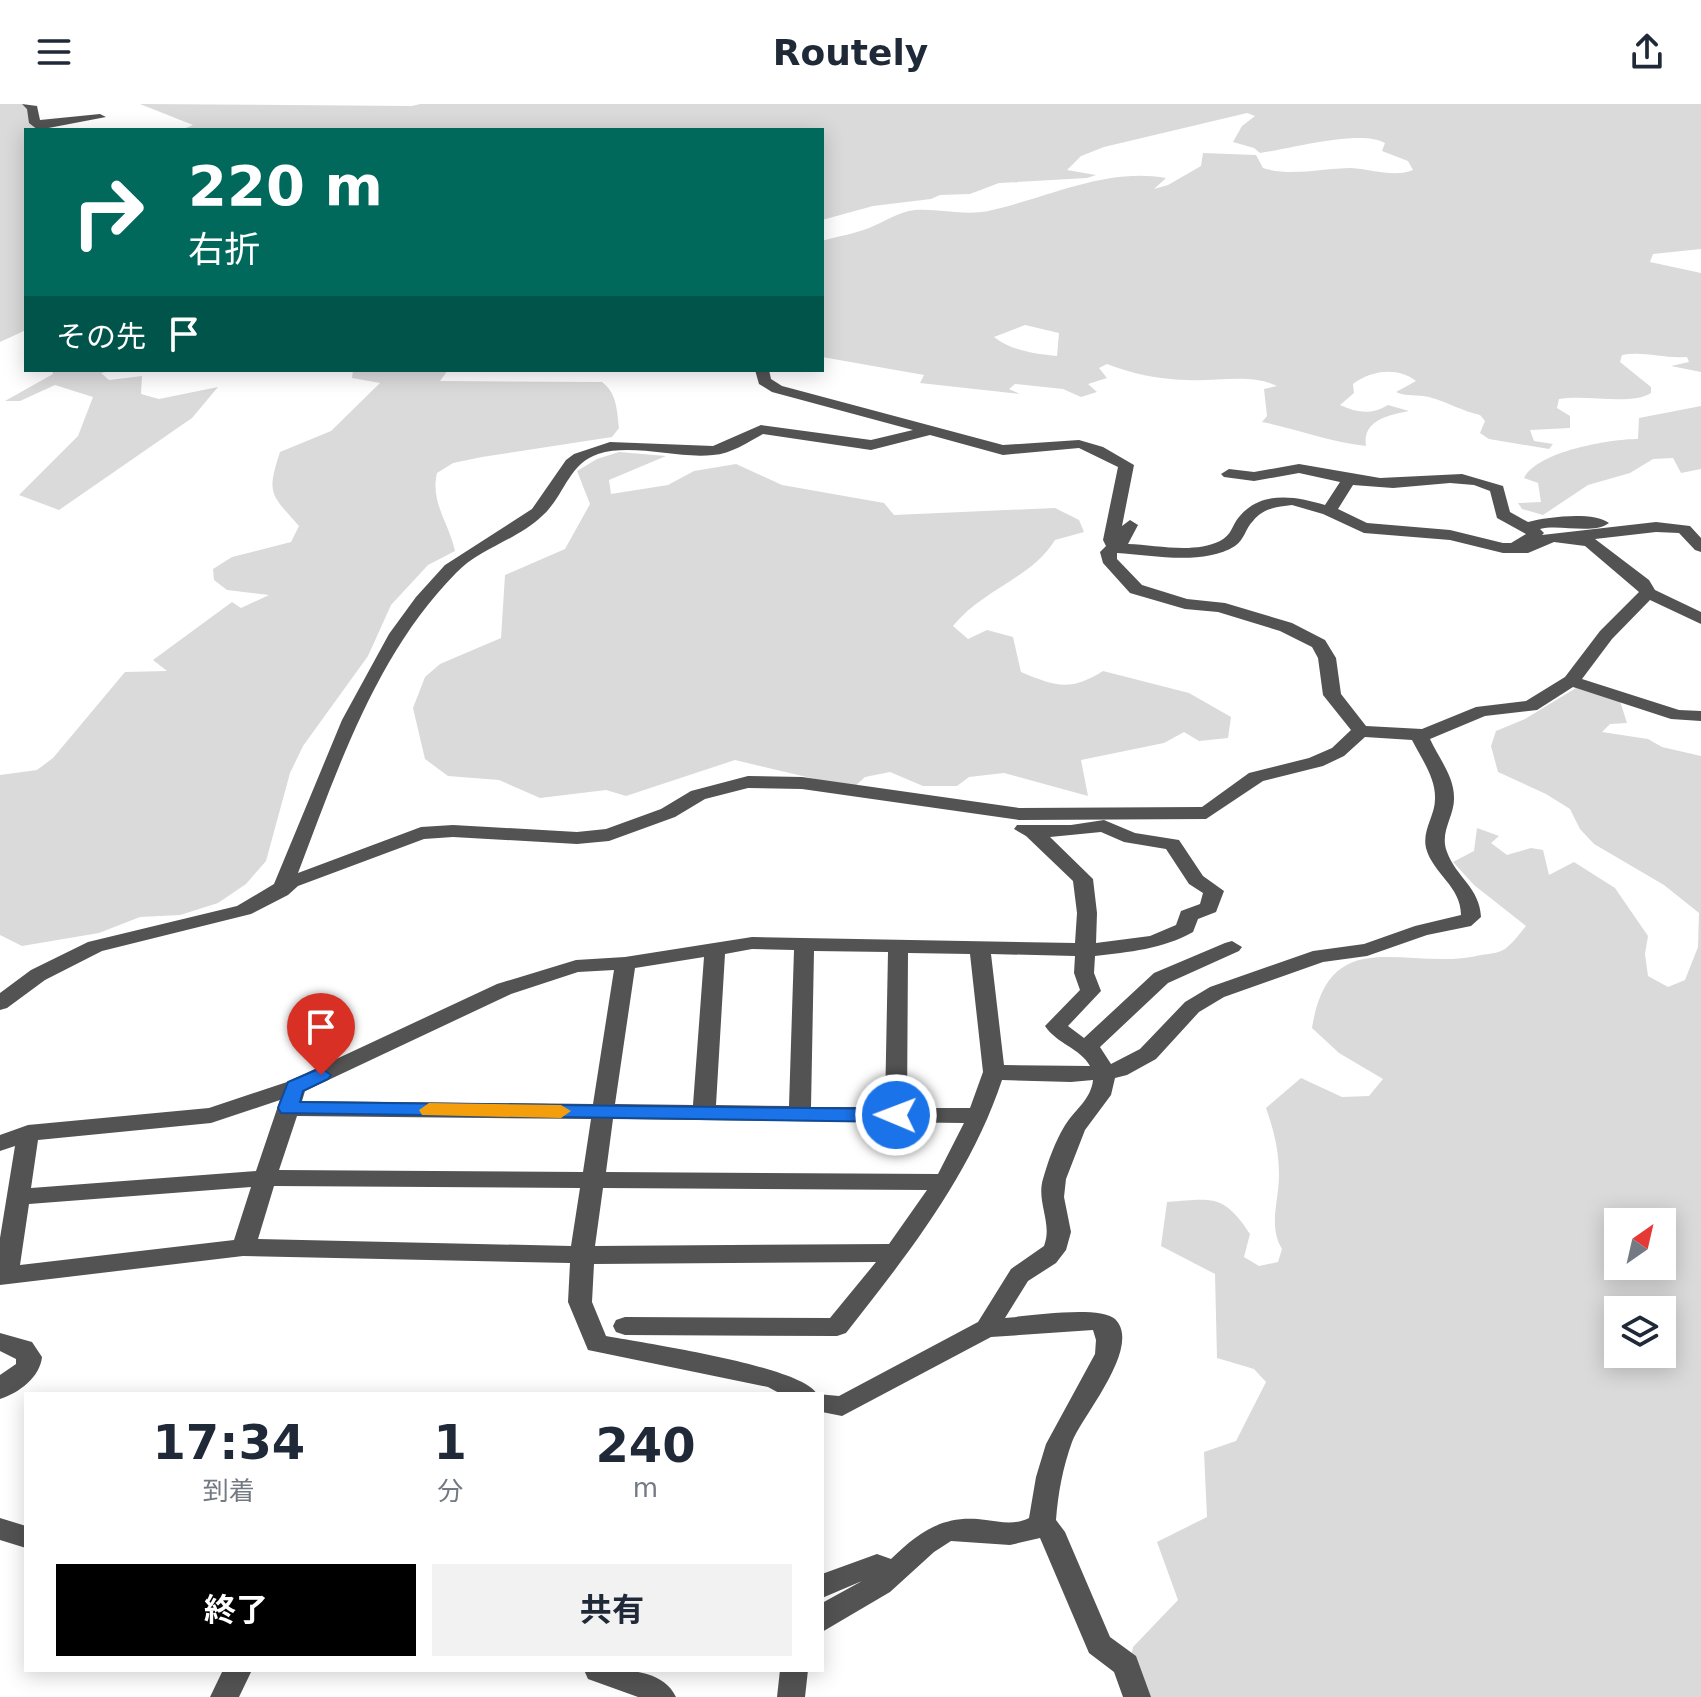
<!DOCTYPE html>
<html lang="ja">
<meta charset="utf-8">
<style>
body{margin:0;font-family:"DejaVu Sans","Noto Sans JP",sans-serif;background:#f2f2f3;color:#1f2937;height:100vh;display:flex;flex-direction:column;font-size:30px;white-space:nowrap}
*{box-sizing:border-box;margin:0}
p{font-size:26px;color:#747a83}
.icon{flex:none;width:44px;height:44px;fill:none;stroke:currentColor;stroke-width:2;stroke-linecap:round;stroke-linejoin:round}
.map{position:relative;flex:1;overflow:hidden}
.sheet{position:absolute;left:24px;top:1288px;width:800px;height:280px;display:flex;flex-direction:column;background:#fff;border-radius:0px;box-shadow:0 4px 20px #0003}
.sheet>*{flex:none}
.guide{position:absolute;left:24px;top:24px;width:800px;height:244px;border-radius:0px;box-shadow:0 4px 20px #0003;background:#00695c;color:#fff;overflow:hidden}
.needle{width:52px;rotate:34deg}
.tools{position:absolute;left:1604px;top:1104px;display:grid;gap:16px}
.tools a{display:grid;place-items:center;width:72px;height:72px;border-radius:0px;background:#fff;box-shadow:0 4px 20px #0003;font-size:40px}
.pin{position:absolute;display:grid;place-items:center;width:68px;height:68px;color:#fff;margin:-82px -34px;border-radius:50% 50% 50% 0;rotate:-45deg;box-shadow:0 0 8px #0007}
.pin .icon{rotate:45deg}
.me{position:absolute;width:88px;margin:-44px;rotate:271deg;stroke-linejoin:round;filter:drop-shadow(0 0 6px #0008)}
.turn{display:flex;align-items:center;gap:28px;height:168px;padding:0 32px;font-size:36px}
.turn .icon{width:104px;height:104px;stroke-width:2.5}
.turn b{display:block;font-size:56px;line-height:68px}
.then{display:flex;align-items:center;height:76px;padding:0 32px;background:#0003;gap:16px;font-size:30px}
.eta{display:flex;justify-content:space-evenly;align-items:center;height:136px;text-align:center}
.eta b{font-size:48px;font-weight:700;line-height:56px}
.primary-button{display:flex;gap:16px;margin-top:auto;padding:16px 32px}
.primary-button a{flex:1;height:92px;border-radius:0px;background:#000;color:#fff;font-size:32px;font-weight:700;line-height:92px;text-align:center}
.primary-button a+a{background:#f2f2f3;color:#1f2937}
header{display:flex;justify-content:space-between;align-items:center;height:104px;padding:0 32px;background:#fff;font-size:36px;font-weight:700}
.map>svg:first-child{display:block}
</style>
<header><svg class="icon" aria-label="menu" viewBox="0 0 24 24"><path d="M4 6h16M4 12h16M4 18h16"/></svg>Routely<svg class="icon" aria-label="share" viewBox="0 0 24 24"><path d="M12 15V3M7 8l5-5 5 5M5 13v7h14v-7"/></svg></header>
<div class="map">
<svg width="1701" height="1593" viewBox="0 0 1701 1593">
<rect width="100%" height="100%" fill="#fff"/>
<!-- green -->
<g fill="#dadada" fill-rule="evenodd">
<path d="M 0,0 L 22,0 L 28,5 L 36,23 L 44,26 L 26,26 L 26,226 L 0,238 Z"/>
<path d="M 140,0 L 412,2 L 420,0 L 1701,0 L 1701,145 L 1653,150 L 1650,158 L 1701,169 L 1701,268 L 1671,262 L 1689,258 L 1687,253 C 1664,255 1644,247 1622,251 L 1620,258 L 1651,283 L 1651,289 C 1631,302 1586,290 1559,295 L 1557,304 L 1570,312 L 1570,324 L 1530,326 L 1534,337 L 1553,340 L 1549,345 L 1489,335 L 1480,329 L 1485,317 L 1480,311 C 1462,307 1447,298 1429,293 C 1418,290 1406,293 1396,288 L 1416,277 C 1397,262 1370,267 1353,280 L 1354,289 L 1340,301 C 1357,309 1372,311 1388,301 L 1409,307 C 1389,311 1362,316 1366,342 C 1329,338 1298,325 1262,318 L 1267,312 L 1264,285 L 1277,282 C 1250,269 1216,278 1186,276 C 1159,275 1132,270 1107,260 L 1099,264 L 1107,274 L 1088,280 L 1097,288 L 1081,293 L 1063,285 L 1015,280 L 1009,285 L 1020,290 L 920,279 L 924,271 L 822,253 L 822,137 C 838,132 854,130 869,124 C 884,118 898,108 915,106 C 939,104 963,112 988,107 C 1045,95 1105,63 1166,74 L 1154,85 L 1168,81 L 1201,62 L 1203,49 L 1256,51 L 1263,64 C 1290,73 1323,64 1351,64 C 1371,65 1394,74 1413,66 L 1408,57 L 1382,47 L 1385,39 C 1360,25 1291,45 1260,49 L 1254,44 L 1233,38 L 1242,22 L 1255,12 L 1247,9 L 1104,43 L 1081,52 L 1067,66 L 1096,71 L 1087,74 L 999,79 L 970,90 L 940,91 L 931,95 L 873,102 L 822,116 L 822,26 L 181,26 L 193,21 ZM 1025,221 L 1059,229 L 1057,252 C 1035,250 1012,247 994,233 Z"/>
<path d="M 52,266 L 114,266 L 101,269 L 109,276 L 142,272 L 141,290 L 159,295 L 218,283 L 192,314 L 59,406 L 19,391 L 78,332 L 93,293 L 55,281 L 20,297 L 5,297 L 53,270 Z"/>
<path d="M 353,266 L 448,266 L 440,277 L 602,278 C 617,289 617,307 619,324 L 612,333 L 482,353 L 453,359 L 437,369 C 430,398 449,419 455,447 L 428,461 L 391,501 L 368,552 L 303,642 L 290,669 L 266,757 L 246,780 L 218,799 L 180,811 L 140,813 L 99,829 L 22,842 L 0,831 L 0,671 L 37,666 L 53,654 L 125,568 L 167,567 L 153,556 L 232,498 L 241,504 L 269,491 L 227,486 L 214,476 L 213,465 L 232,453 L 291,438 L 299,422 C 271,390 266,391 280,348 L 331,327 L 380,279 L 352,274 Z"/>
<path d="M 1701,302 L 1701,365 L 1681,369 L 1673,354 L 1653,355 L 1630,369 L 1588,381 L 1543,411 L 1522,405 L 1518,399 L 1541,398 L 1538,379 L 1524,374 C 1538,347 1610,335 1638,335 L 1639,314 Z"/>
<path d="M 619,348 L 666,352 L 609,376 L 611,390 L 668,381 L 694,367 L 736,360 L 782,381 L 884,399 L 894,411 L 1055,404 L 1079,416 L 1084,428 L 1055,436 C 1033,473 982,486 953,522 L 968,535 L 987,526 L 1013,533 L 1021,568 C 1055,582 1070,588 1103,567 L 1189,589 L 1231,613 L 1228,634 L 1199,637 L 1184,628 L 1164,639 L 1081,656 L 1088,692 L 1004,669 L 969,673 L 957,682 L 923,682 L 890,668 L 865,673 L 853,684 L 735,656 L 626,692 L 606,686 L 540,694 L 499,676 L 448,672 L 425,655 L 413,604 L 425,573 L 440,560 L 501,534 L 505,471 L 565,445 L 590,400 L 577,367 L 597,355 Z"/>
<path d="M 1576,584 L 1620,597 L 1627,619 L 1610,620 L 1602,628 L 1648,635 L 1662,643 L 1701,652 L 1701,1593 L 1138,1593 L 1126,1575 L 1133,1543 L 1178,1496 L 1157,1438 L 1207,1413 L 1204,1348 L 1236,1337 L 1266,1278 L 1254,1265 L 1217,1254 L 1215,1170 L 1161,1142 L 1167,1098 C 1212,1095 1223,1089 1250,1130 L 1244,1153 L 1259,1162 L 1278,1158 L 1282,1145 C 1268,1122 1279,1097 1279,1071 C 1279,1047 1274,1027 1266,1004 L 1301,974 L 1342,993 L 1369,992 L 1383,975 L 1339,949 L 1312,924 C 1329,815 1408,869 1481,851 C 1488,850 1499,849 1505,845 C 1513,839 1520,829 1526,822 L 1474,781 L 1453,758 L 1474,747 L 1477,724 L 1499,732 L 1491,739 L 1507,751 L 1531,744 L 1543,746 L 1549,771 L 1574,758 L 1615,784 L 1648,832 L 1645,850 L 1648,872 L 1668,883 L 1685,876 L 1698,843 L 1699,809 L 1664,781 L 1594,740 L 1580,725 L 1570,705 L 1546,690 L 1498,668 L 1491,642 L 1496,627 L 1525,615 ZM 1618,1118 L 1662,1118 L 1662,1162 L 1618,1162 ZM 1618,1206 L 1662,1206 L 1662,1250 L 1618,1250 Z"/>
</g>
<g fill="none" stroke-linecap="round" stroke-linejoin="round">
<!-- minor -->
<g fill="#535353" fill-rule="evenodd">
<path d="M 22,0 L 37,2 L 40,16 L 100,10 L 106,13 L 38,26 L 29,19 L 27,5 Z"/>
<path d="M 755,266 L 769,266 L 771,275 L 782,282 L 1003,341 L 1079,336 L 1103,343 L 1134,361 L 1122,422 L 1130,416 L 1138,421 L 1128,440 C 1156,441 1194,450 1220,437 C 1232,431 1232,421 1239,413 C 1261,386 1296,392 1325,401 L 1340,378 L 1299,369 L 1254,377 L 1224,373 L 1221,370 L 1229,365 L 1254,368 L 1299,360 L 1380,374 L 1462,370 L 1503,382 L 1510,408 L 1528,418 C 1547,413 1593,407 1609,419 C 1593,431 1560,420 1540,425 L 1544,429 L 1542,431 L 1656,418 L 1690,422 L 1701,434 L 1701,448 L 1695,446 L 1679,429 L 1656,428 L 1595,435 L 1649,476 L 1655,486 L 1701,508 L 1701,520 L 1650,496 L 1612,535 L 1582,575 L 1679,606 L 1701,607 L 1701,617 L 1671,615 L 1573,583 L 1537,606 L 1485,612 L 1430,635 C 1438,653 1454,672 1454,693 C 1455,712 1439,728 1447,748 C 1456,773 1480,784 1481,813 L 1471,822 L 1427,831 L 1367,852 L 1323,858 L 1224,893 L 1199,908 L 1156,955 L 1127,971 L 1115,974 L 1111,991 L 1085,1026 L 1066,1075 L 1064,1093 L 1071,1128 L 1066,1146 L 1056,1159 L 1028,1177 L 1005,1214 C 1028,1212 1099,1201 1115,1215 C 1143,1242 1082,1312 1072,1338 C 1063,1363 1058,1389 1056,1416 L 1065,1428 L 1110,1533 L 1136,1552 L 1151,1593 L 1123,1593 L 1114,1568 L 1089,1549 L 1040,1434 L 1010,1441 L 951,1437 L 934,1448 L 890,1488 L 822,1528 L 822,1499 L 862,1477 L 822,1494 L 822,1470 L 877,1450 L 891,1455 C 920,1427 944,1410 986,1416 C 1000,1418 1016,1421 1029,1414 L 1036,1373 L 1046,1340 L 1095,1250 L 1096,1236 L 1093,1226 L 991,1233 L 842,1312 L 822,1308 L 822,1290 L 781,1290 L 768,1283 L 588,1246 L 568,1198 L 570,1159 L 243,1152 L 0,1181 L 0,1134 L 15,1042 L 0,1047 L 0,1031 L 28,1021 L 209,1004 L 287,978 L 497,880 L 576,856 L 625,853 L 752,833 L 1075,839 L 1077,809 L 1073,777 L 1026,732 L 1014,725 L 1017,721 L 1071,721 L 1104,716 L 1135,729 L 1179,736 L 1203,772 L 1224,787 L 1216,808 L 1198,815 L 1193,828 C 1163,845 1129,848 1095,852 L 1094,869 L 1101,887 L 1068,922 L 1084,934 L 1154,869 L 1225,839 L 1232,837 L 1242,843 L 1239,847 L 1168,879 L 1100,943 L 1111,960 L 1140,945 L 1185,898 L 1210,883 L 1313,847 L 1364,840 L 1415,822 L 1461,811 C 1461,782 1433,770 1426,744 C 1422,726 1435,712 1435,695 C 1436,674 1421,654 1412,636 L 1365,633 L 1344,652 L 1323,662 L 1263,677 L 1206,715 L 1019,716 L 802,685 L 748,684 L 705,695 L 675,713 L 609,737 L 577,740 L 453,733 L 424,735 L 298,782 L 288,791 L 251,810 L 102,847 L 45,876 L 7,904 L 0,906 L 0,889 L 31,866 L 88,838 L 237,802 L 274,780 L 342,616 L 389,530 L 416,493 L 445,461 L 532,405 L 566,356 L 574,350 L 610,338 L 713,342 L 761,321 L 871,336 L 913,326 L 772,288 L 759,280 ZM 763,330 L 871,346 L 930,331 L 1003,351 L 1079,344 L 1118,363 L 1103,436 L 1106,442 L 1100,448 L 1103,459 L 1130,489 L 1185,505 L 1218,508 L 1280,527 L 1312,543 L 1318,554 L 1323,591 L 1351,626 L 1332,644 L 1309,654 L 1249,669 L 1202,703 L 1019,704 L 802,673 L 748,672 L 691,687 L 661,705 L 606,725 L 577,728 L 453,721 L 421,723 L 298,769 C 338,664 376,550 456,469 C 480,444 517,436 542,412 C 564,393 568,360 598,350 C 633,339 677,355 713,351 C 731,350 748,338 763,330 ZM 1450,379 L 1474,381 L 1490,387 L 1497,414 L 1526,430 L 1511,439 L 1503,439 L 1450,426 L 1367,419 L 1338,405 L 1353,381 L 1393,384 ZM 1292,401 L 1323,410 L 1364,429 L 1450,436 L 1503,449 L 1528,449 L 1554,438 L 1585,442 L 1639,488 L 1600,527 L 1565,573 L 1526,597 L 1476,603 L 1422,625 L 1366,622 L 1341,590 L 1336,554 L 1325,536 L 1292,519 L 1225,499 L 1187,495 L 1142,481 L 1117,455 L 1117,449 C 1152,451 1203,462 1235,442 C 1245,435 1245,425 1253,417 C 1263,404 1277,403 1292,401 ZM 1101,728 L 1124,738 L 1166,745 L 1189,780 L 1203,789 L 1200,800 L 1181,807 L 1176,821 L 1150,832 L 1096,839 L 1097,809 L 1093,775 L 1050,733 ZM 752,845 L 794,846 L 789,1002 L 716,1001 L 725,850 ZM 814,847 L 888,848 L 885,1003 L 811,1003 ZM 908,849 L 970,850 L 983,968 L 970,1004 L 907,1004 ZM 991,850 L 1075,852 L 1074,869 L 1080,886 L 1045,922 C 1057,940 1080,944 1090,962 L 1004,961 ZM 704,853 L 693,1001 L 615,1000 L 635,864 ZM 614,866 L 593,1000 L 302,997 L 305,987 L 511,890 L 578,868 ZM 1002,976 L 1071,978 L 1093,976 C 1091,996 1074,1006 1064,1023 C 1055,1038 1048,1057 1043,1075 C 1036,1098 1053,1119 1044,1142 L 1011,1165 L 978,1218 L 839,1292 L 817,1290 C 802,1262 643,1239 606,1232 L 592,1198 L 594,1160 L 876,1158 L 830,1214 L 625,1213 L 616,1216 L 613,1222 L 616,1228 L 625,1231 L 837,1232 L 846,1229 C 908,1150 970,1072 1002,976 ZM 280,996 L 256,1067 L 31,1084 L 38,1036 L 211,1019 ZM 297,1012 L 591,1015 L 583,1068 L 279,1066 ZM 613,1015 L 964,1019 L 938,1070 L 606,1068 ZM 274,1082 L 580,1084 L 571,1142 L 258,1135 ZM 251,1083 L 234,1136 L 20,1161 L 29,1100 ZM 603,1084 L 927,1086 L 889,1140 L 595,1142 Z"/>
<path d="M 0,1229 L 32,1238 L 42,1253 C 40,1273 19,1289 0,1295 L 0,1271 L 16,1260 L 16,1255 L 0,1247 Z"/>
<path d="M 0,1414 L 26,1422 L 26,1444 L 0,1436 Z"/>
<path d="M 223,1566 L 252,1566 L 239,1593 L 210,1593 Z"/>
<path d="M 584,1566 C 614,1566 661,1561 676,1593 L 638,1593 L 588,1575 Z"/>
<path d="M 780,1566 L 808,1566 L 805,1593 L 777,1593 Z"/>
</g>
</g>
<!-- route -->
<path fill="#1a73e8" stroke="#114b97" stroke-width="2" d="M 321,964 L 331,971 L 328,975 L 303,987 L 300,998 L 896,1005 L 906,1011 L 896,1018 L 281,1009 L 278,1004 L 288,978 Z"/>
<!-- slow -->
<path fill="#f59e0b" d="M 429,999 L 561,1001 L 571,1007 L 561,1014 L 422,1011 L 419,1006 Z"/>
</svg>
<div class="tools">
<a><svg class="needle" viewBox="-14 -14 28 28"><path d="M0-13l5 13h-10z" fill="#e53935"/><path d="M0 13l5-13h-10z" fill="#747a83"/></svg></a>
<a><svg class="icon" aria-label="layers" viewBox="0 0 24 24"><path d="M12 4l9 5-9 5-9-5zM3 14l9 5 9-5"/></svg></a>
</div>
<div class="pin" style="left:321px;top:971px;background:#d93025"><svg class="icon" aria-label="arrive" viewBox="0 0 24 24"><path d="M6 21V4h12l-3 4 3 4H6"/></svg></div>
<svg class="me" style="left:896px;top:1011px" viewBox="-20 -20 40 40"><circle r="17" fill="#1a73e8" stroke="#fff" stroke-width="3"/><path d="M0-11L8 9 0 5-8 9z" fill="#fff"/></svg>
<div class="guide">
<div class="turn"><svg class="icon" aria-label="right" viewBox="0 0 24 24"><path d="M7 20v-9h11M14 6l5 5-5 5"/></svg><div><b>220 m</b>右折</div></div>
<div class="then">その先<svg class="icon" aria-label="arrive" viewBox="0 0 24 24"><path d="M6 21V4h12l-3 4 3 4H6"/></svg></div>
</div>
<section class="sheet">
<div class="eta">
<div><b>17:34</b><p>到着</p></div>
<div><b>1</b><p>分</p></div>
<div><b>240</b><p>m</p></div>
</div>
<div class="primary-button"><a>終了</a><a>共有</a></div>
</section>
</div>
